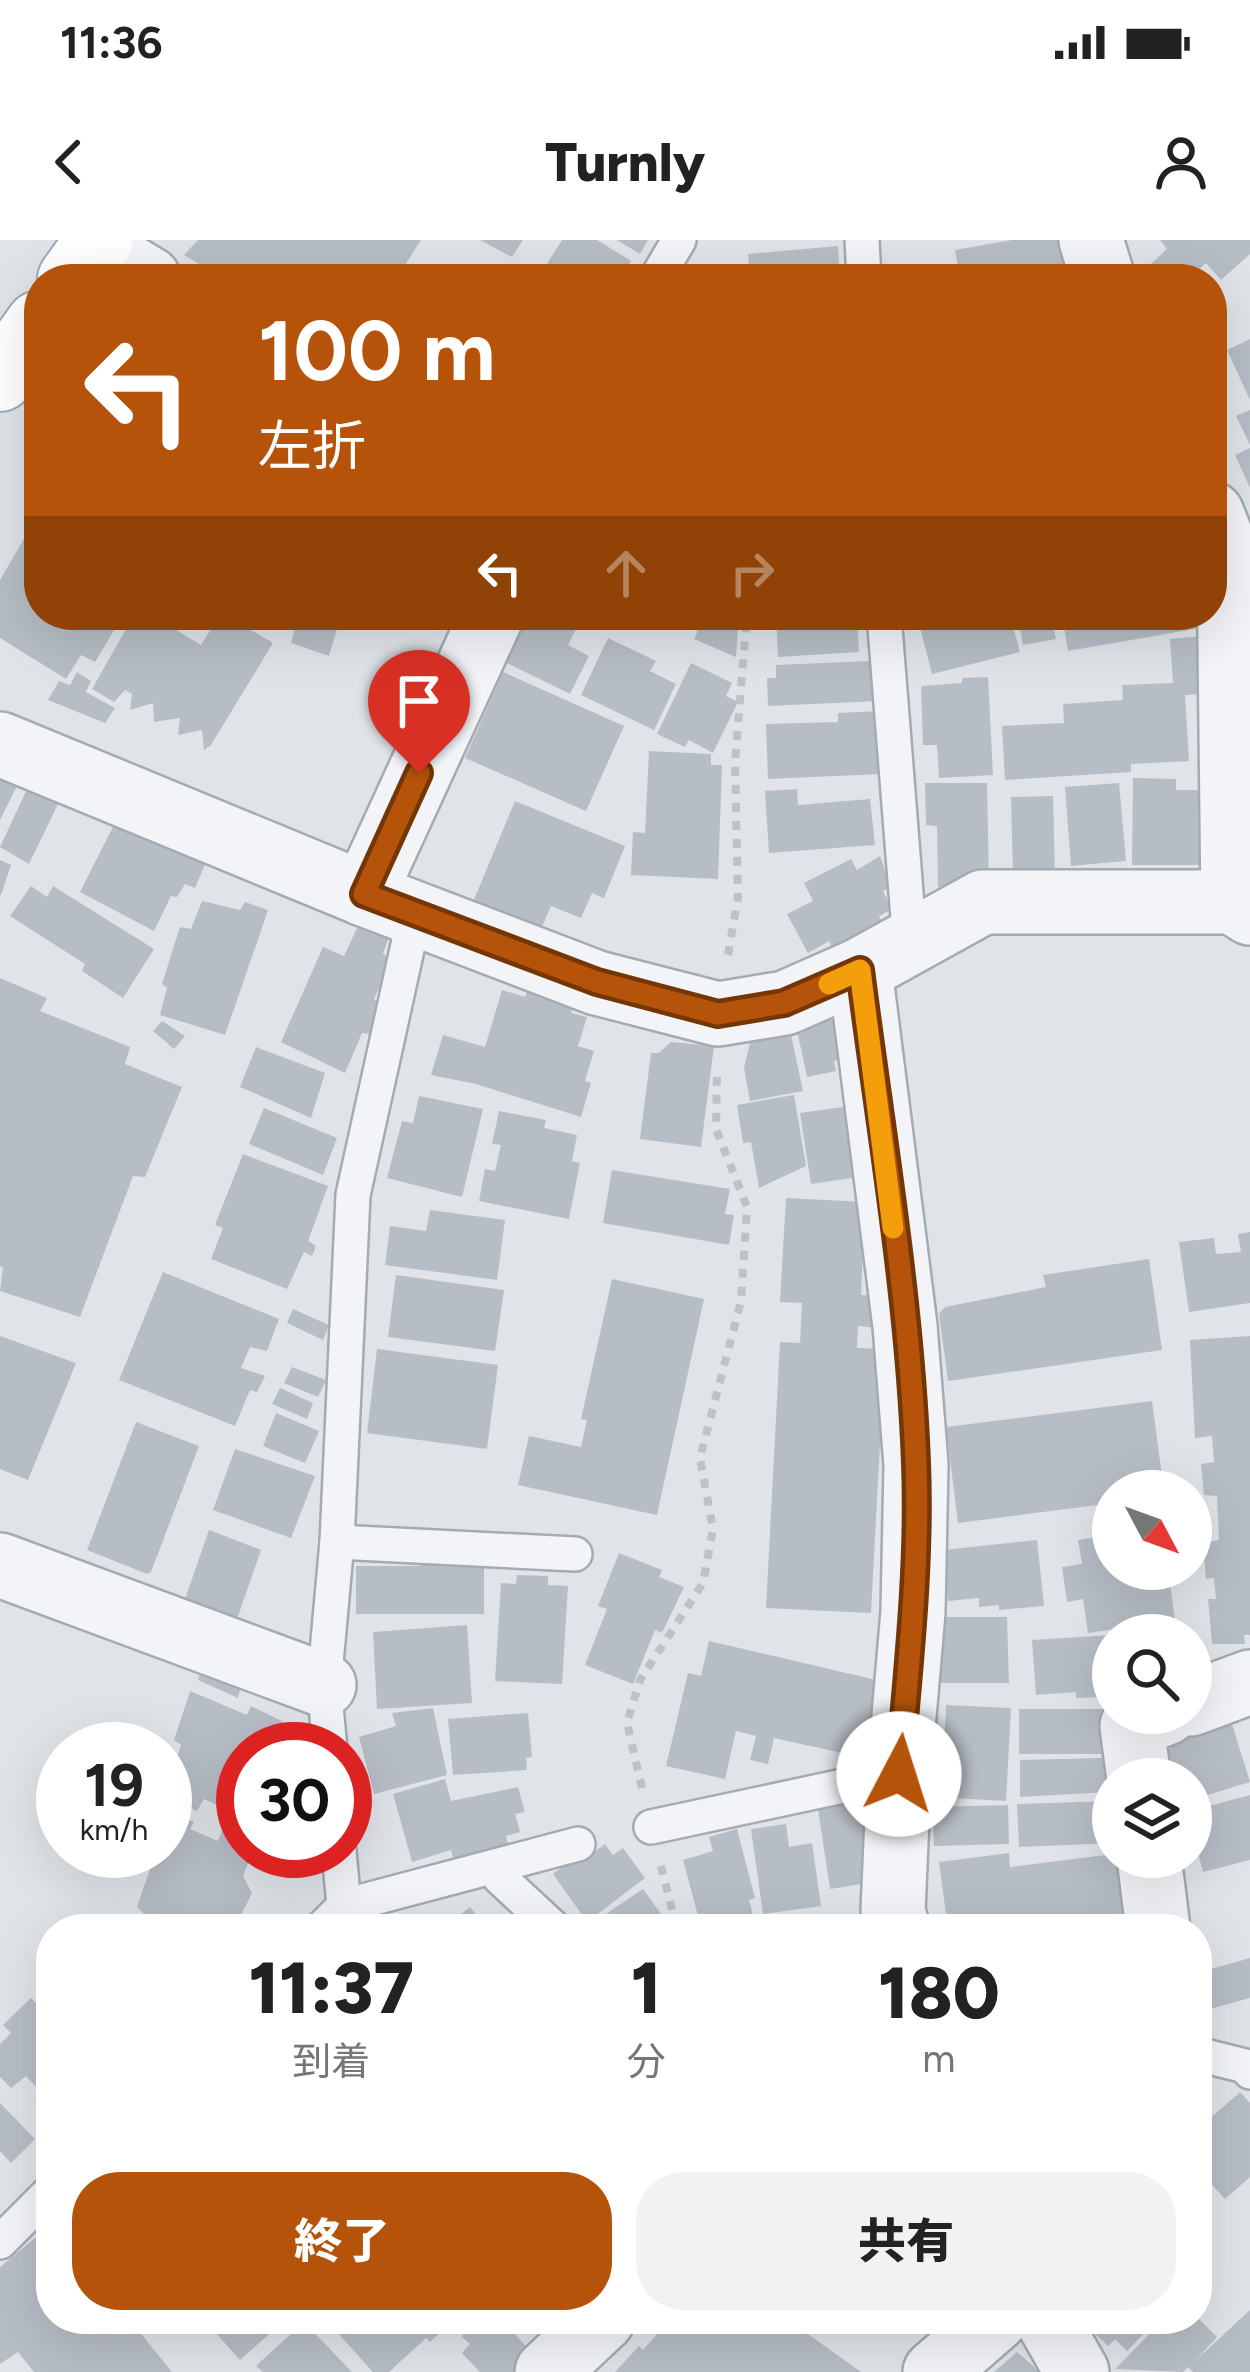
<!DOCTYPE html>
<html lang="ja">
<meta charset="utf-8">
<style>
body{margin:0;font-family:Figtree,"Noto Sans JP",sans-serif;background:#f2f2f2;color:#222;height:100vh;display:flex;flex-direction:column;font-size:45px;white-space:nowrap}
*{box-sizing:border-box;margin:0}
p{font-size:39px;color:#767676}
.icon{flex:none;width:66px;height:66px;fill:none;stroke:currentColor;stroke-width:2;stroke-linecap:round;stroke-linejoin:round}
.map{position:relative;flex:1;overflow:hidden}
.side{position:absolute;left:36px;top:1674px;width:1176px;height:420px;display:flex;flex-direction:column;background:#fff;border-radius:48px;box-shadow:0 12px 48px #0002}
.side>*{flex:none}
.top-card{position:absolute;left:24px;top:24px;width:1203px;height:366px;border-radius:48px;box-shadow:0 12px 48px #0002;background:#b45309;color:#fff;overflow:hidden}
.needle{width:78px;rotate:131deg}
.controls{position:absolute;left:1092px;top:1230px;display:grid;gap:24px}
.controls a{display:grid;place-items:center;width:120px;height:120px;border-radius:50%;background:#fff;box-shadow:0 12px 48px #0002;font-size:60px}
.speed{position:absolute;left:36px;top:1482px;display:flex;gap:24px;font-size:60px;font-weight:700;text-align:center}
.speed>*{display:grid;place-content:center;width:156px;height:156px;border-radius:50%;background:#fff;box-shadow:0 12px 48px #0002;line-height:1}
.speed small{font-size:30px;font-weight:400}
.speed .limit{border:18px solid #d22;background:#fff;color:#111}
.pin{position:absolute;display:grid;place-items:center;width:102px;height:102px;color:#fff;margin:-123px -51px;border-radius:50% 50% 50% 0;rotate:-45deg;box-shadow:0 0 12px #0007}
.pin .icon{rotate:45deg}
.me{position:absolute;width:132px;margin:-66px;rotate:5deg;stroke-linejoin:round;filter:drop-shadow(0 0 9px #0008)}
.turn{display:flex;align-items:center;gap:42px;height:252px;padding:0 36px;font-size:54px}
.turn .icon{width:156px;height:156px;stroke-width:2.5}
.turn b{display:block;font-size:84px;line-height:102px}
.lanes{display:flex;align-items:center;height:114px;padding:0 36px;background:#0003;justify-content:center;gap:60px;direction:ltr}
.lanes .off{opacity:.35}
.eta{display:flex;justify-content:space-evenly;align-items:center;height:204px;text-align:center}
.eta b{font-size:72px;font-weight:800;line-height:84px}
.action{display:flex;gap:24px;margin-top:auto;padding:24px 36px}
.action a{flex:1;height:138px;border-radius:48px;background:#b45309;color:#fff;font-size:48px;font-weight:800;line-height:138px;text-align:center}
.action a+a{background:#f2f2f2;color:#222}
.status{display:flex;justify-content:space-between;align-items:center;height:84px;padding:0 60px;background:#fff;direction:ltr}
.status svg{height:33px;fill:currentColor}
header{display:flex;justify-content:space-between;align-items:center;height:156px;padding:0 36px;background:#fff;font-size:54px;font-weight:800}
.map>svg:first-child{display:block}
</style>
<div class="status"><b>11:36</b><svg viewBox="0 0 49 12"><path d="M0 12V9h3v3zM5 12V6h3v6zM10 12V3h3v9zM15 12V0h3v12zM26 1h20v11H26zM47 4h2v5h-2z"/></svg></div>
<header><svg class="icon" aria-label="back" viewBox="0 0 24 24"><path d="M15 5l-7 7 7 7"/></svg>Turnly<svg class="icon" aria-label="person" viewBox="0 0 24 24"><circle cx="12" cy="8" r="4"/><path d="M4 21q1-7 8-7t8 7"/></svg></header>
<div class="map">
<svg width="1250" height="2132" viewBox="0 0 1250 2132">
<rect width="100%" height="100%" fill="#e0e4e8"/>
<!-- building -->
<g fill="#b7bdc5">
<path d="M 198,0 L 421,0 L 396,39 L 224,39 L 184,15 Z"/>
<path d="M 480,0 L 523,0 L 512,17 Z"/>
<path d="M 562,0 L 597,0 L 631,21 L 620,39 L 547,39 L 540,35 Z"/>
<path d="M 617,0 L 648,0 L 640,14 Z"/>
<path d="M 1012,0 L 1079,0 L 1085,39 L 960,39 L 955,10 Z"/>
<path d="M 1160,0 L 1250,0 L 1250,14 L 1221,40 L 1206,23 L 1188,39 L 1143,39 L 1139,35 L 1167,9 Z"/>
<path d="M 838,6 L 840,39 L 750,39 L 748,14 Z"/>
<path d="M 1250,99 L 1250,160 L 1227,110 Z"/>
<path d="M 1250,170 L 1250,205 L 1236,176 Z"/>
<path d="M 1250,208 L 1250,248 L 1235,215 Z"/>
<path d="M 39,273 L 39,375 L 123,375 L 95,422 L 81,415 L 66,439 L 0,398 L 0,340 Z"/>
<path d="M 134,375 L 151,375 L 201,405 L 220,375 L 261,375 L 251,390 L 273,403 L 211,505 L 204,510 L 202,490 L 178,495 L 180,478 L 154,482 L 153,463 L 130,470 L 132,454 L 125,450 L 114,462 L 92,449 Z"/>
<path d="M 525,375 L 558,375 L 578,385 L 568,405 L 589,416 L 570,454 L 503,421 Z"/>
<path d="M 663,375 L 739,375 L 736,417 L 694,399 L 698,391 Z"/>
<path d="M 776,375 L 857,375 L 859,412 L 778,417 Z"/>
<path d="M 917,375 L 1010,375 L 1020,412 L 932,434 Z"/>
<path d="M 1017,375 L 1051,375 L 1056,399 L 1023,405 Z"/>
<path d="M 1062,375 L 1204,375 L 1206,387 L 1068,411 Z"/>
<path d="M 298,376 L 337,389 L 329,416 L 291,403 Z"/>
<path d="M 1204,396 L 1207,454 L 1185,455 L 1189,521 L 1131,524 L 1131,532 L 1005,540 L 1002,486 L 1064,483 L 1063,464 L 1123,460 L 1122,445 L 1173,443 L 1170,399 Z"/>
<path d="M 608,398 L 656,421 L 650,431 L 676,444 L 654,490 L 581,455 Z"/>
<path d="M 870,421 L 871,435 L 878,434 L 879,461 L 768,466 L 767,438 L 776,438 L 776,425 Z"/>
<path d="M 691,423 L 732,443 L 726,456 L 738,462 L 713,513 L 689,500 L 685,507 L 657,494 Z"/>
<path d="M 77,432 L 91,441 L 86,452 L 115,468 L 105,483 L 48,460 L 59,441 L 70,445 Z"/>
<path d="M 503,432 L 624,486 L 586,571 L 465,518 Z"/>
<path d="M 988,437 L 993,535 L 939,538 L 937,505 L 923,505 L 921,446 L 962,443 L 962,438 Z"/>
<path d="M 879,471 L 881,534 L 768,539 L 766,484 L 838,482 L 838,473 Z"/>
<path d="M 649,511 L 711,514 L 711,525 L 722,525 L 718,639 L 631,635 L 633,592 L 645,593 Z"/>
<path d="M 0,536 L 17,546 L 0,580 Z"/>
<path d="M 1133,538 L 1176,539 L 1176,550 L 1201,550 L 1202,625 L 1132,625 Z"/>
<path d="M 925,543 L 987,543 L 989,645 L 938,647 L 937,586 L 926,585 Z"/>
<path d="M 1119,543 L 1126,621 L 1071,626 L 1065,547 Z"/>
<path d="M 28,547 L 59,562 L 29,624 L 0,607 Z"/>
<path d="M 797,549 L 798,565 L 870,559 L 875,605 L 769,613 L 765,551 Z"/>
<path d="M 1053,556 L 1055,636 L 1013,638 L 1011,557 Z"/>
<path d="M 515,561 L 625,606 L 604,658 L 592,653 L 581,678 L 551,666 L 541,689 L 473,662 Z"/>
<path d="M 117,579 L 207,620 L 195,648 L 185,644 L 177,657 L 171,656 L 154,691 L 80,652 Z"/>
<path d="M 880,616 L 891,647 L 883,651 L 892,669 L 879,676 L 885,688 L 835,713 L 829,701 L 808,713 L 787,674 L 813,661 L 804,643 L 851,619 L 857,630 Z"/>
<path d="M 0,620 L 11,625 L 1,655 L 0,655 Z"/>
<path d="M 31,646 L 47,657 L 53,646 L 154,709 L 123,758 L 82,731 L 85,724 L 10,676 Z"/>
<path d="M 202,661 L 240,670 L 245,662 L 268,670 L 225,795 L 160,775 L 167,748 L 162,744 L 180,687 L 191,689 Z"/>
<path d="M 359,684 L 389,697 L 383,713 L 391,722 L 374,759 L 382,765 L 371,794 L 362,793 L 345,833 L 281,802 L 323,707 L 344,716 Z"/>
<path d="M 0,738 L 47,758 L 40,771 L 130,807 L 125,824 L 182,847 L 145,937 L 133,936 L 80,1077 L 0,1051 L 3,1028 L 0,1026 Z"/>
<path d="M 530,741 L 576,755 L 571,773 L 587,777 L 578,806 L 594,811 L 585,841 L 591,843 L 581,877 L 476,844 L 431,835 L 443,795 L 485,807 L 502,750 L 525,757 Z"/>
<path d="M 837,767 L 848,818 L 834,821 L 836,831 L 807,837 L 794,776 Z"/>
<path d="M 162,781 L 185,796 L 174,809 L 153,791 Z"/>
<path d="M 790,790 L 803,851 L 750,861 L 744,828 L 751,798 Z"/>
<path d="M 671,802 L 714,806 L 701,907 L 640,899 L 651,813 L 659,813 Z"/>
<path d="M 256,807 L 325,833 L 311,878 L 240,847 Z"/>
<path d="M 794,855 L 806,926 L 759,948 L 751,902 L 743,903 L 737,865 Z"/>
<path d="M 419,856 L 483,869 L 462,957 L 387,938 L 402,881 L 413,883 Z"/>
<path d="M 857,865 L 865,936 L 811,944 L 800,873 Z"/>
<path d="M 264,868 L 337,898 L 323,935 L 249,904 Z"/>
<path d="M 499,871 L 546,880 L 544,888 L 577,895 L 572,921 L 580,923 L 569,979 L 479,961 L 485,929 L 495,931 L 501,905 L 492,904 Z"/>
<path d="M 243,914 L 328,946 L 308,1001 L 316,1006 L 312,1016 L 304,1012 L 287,1049 L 211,1019 L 223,988 L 215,985 Z"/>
<path d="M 612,930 L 730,949 L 725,974 L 734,975 L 729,1005 L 603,983 Z"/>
<path d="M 786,958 L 865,962 L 861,1055 L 881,1056 L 879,1088 L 858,1086 L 857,1108 L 885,1109 L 871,1373 L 766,1368 L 780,1102 L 800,1103 L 802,1063 L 780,1062 Z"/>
<path d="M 430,970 L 505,980 L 497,1040 L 385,1025 L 390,986 L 426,991 Z"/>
<path d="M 1250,992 L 1250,1063 L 1189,1072 L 1179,1002 L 1214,998 L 1216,1014 L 1241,1012 L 1238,994 Z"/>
<path d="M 1149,1019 L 1162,1110 L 948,1141 L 939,1074 L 945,1067 L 1046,1047 L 1043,1035 Z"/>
<path d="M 163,1032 L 279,1079 L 267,1111 L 250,1107 L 241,1128 L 265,1136 L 257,1152 L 250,1150 L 235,1186 L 119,1140 Z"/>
<path d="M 396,1035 L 504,1050 L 495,1111 L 388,1097 Z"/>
<path d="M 612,1039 L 704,1059 L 657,1275 L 518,1245 L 529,1196 L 581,1207 L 587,1180 L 581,1179 Z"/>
<path d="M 293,1069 L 329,1085 L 323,1100 L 287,1083 Z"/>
<path d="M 0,1096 L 76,1123 L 28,1240 L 0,1229 Z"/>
<path d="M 1250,1096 L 1250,1395 L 1244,1395 L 1245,1404 L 1212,1404 L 1208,1359 L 1216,1359 L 1214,1338 L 1206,1339 L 1203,1303 L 1219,1300 L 1217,1256 L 1204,1255 L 1201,1224 L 1214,1222 L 1212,1196 L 1195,1198 L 1190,1100 Z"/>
<path d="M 377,1109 L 498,1125 L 487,1209 L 367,1193 Z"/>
<path d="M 292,1127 L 326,1140 L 318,1157 L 284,1143 Z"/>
<path d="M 280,1148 L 313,1163 L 307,1179 L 272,1164 Z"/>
<path d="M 1152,1161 L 1164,1251 L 1113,1251 L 1113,1263 L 958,1283 L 946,1187 Z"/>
<path d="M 276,1173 L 319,1191 L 305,1223 L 263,1206 Z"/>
<path d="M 136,1182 L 199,1206 L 151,1332 L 147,1334 L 87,1310 Z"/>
<path d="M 235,1209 L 315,1236 L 291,1298 L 213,1270 Z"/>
<path d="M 209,1290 L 261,1310 L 236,1382 L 184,1362 Z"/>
<path d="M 1113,1295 L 1113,1329 L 1168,1329 L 1175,1380 L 1088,1393 L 1083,1359 L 1067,1362 L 1062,1327 L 1082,1324 L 1078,1300 Z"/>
<path d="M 1037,1300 L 1044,1366 L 999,1370 L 999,1365 L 979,1367 L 979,1358 L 948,1361 L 943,1310 Z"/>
<path d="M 619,1313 L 662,1330 L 659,1337 L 684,1347 L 662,1393 L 655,1390 L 633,1444 L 585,1425 L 607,1369 L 598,1366 Z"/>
<path d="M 421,1319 L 484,1320 L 484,1374 L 356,1374 L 356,1326 L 420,1326 Z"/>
<path d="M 517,1335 L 548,1336 L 548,1345 L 568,1346 L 562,1444 L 495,1441 L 501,1343 L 516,1344 Z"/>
<path d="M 938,1377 L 1007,1377 L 1009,1443 L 935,1443 Z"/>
<path d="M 467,1385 L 472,1463 L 377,1469 L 373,1392 Z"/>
<path d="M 1112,1395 L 1113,1447 L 1103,1448 L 1104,1457 L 1076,1458 L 1076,1452 L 1036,1455 L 1032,1400 Z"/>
<path d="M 709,1401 L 889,1443 L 874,1512 L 853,1508 L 851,1515 L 774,1498 L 768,1524 L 750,1520 L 756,1496 L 736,1491 L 725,1539 L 666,1526 L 688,1433 L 701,1436 Z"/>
<path d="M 204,1421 L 243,1437 L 238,1458 L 198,1440 Z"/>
<path d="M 190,1451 L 247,1475 L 251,1466 L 284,1482 L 278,1509 L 243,1509 L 243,1611 L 282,1611 L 276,1624 L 252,1614 L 243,1636 L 252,1653 L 234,1689 L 188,1689 L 190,1686 L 173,1681 L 170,1686 L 148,1678 L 137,1667 L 151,1626 L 141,1616 L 143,1611 L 165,1611 L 165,1570 L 194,1582 L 190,1589 L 218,1601 L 229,1571 L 204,1559 L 197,1571 L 165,1556 L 181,1505 L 174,1500 Z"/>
<path d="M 946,1465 L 1011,1468 L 1006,1561 L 933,1557 L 935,1510 L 944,1511 Z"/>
<path d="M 433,1468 L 447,1535 L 374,1554 L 359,1497 L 396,1486 L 392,1473 Z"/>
<rect x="1019" y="1469" width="84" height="45"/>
<path d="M 1228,1471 L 1250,1542 L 1191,1560 L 1191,1539 L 1173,1539 L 1166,1515 L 1186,1485 Z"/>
<path d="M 528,1473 L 532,1517 L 526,1518 L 527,1530 L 453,1535 L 448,1479 Z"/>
<path d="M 1102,1518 L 1108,1520 L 1108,1552 L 1020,1557 L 1020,1520 Z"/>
<path d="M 445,1539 L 451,1561 L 518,1547 L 525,1572 L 515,1574 L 520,1592 L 506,1596 L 509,1608 L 454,1623 L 451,1610 L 412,1622 L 393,1554 Z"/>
<path d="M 1250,1555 L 1250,1620 L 1203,1632 L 1195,1601 L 1191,1602 L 1191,1571 Z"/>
<path d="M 1113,1561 L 1113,1603 L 1019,1607 L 1017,1564 Z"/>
<path d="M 864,1562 L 865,1569 L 871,1568 L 874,1642 L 830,1649 L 818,1569 Z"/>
<path d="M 1008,1565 L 1009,1604 L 934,1606 L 932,1567 Z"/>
<path d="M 786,1584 L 789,1607 L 812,1603 L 821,1666 L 763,1674 L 751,1589 Z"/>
<path d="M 737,1589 L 755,1658 L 749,1660 L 756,1687 L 719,1689 L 717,1682 L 701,1687 L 683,1620 L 713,1611 L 709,1597 Z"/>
<path d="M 605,1604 L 613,1615 L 623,1608 L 645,1638 L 587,1682 L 553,1634 L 582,1612 L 586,1618 Z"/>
<path d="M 1009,1613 L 1010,1627 L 1113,1614 L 1117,1617 L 1126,1689 L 948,1689 L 939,1622 Z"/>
<path d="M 643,1649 L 670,1686 L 666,1689 L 584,1689 Z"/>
<path d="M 470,1667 L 488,1689 L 442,1689 Z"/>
<path d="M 1250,1718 L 1250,1758 L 1199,1772 L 1197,1733 Z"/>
<path d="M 31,1758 L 51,1777 L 51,1875 L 35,1859 L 41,1852 L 26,1836 L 11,1848 L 0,1837 L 0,1804 L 11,1793 L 3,1785 Z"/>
<path d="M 1240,1852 L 1250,1863 L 1250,1937 L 1225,1959 L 1197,1928 L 1197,1890 Z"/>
<path d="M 0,1863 L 35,1899 L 11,1923 L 0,1911 Z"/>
<path d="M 51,1985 L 51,2079 L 129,2079 L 172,2132 L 34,2132 L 18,2112 L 0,2124 L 0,2027 Z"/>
<path d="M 1250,2070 L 1250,2132 L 1193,2132 L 1188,2127 L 1183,2132 L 1115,2129 L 1164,2079 L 1199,2079 L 1217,2097 L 1196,2120 Z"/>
<path d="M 227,2079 L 286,2079 L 240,2120 L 214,2091 Z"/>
<path d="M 325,2079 L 448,2079 L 436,2089 L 440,2093 L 430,2102 L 426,2098 L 389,2132 L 373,2132 Z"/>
<path d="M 463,2079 L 501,2079 L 536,2117 L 520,2132 L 480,2132 L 462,2113 L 470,2104 L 462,2097 L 467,2083 Z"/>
<path d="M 670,2079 L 787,2079 L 861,2132 L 615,2132 L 639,2106 L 643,2110 Z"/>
<path d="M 1090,2079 L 1158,2079 L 1127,2111 L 1115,2099 L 1108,2106 L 1088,2087 L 1094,2083 Z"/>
<path d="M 304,2082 L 352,2132 L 263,2132 L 256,2126 Z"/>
<path d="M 1017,2112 L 1040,2132 L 994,2132 Z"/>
</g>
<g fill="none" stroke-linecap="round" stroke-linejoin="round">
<!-- service casing -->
<g stroke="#a5abb2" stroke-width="38">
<g id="service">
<path d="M 862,0 L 864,39"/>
<path d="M 656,39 L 679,0"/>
<path d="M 884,375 L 908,678 L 916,701"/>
<path d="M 337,1302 L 575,1314"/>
<path d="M 330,1509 L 324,1445 L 337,1302 L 353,955 L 415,673"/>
<path d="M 651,1587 L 899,1534"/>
<path d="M 339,1611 L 344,1666"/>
<path d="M 499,1628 L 500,1638 L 555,1689"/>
<path d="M 321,1689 L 344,1666 L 578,1604"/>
<path d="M 1197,1814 L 1245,1826 L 1250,1832"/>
<path d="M 0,2002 L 51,1951"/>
</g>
</g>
<!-- minor casing -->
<g stroke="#a5abb2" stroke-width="68">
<g id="minor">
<path d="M 1091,0 L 1103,39"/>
<path d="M 95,6 L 149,39"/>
<path d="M 1212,274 L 1229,317 L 1233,662"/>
<path d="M 0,504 L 364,654 L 597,743 L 718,774 L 785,763 L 860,730 L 983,662 L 1233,662 L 1250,673"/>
<path d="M 364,654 L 492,375"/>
<path d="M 860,730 L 905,1086 L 916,1225 L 913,1372 L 899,1534 L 893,1671 L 898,1689"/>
<path d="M 0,1325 L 324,1445"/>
<path d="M 1191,1464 L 1250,1442"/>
<path d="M 1139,1539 L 1132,1486 L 1166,1473"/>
<path d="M 1149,1617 L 1158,1689"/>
<path d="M 1047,2079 L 1077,2132"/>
<path d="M 547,2132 L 603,2079"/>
<path d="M 935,2132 L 996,2079"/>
</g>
</g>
<!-- primary casing -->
<g stroke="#9fa9b4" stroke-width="70">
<g id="primary">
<path d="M 71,39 L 99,0"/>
<path d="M 0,138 L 39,84"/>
</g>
</g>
<!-- path -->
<g stroke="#bec2c7" stroke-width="8" stroke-dasharray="9 9" stroke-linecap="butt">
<path d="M 728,715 L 738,658 L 735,521 L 747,375"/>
<path d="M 642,1548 L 627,1483 L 640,1440 L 703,1343 L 713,1289 L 700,1218 L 741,1061 L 747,967 L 716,889 L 717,831"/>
<path d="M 661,1626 L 677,1689"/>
<path d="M 819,1689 L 839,1684"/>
</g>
<!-- service -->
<use href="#service" stroke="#f2f4f7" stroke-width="33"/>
<!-- minor -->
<use href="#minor" stroke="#f2f4f7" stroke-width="63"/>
<!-- primary -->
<use href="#primary" stroke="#fff" stroke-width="66"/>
</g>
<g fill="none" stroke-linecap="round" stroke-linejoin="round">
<!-- route casing -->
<g stroke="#753606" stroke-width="30">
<path id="route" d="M 419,533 L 364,654 L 597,742 L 718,774 L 784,763 L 860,730 C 881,894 910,1058 916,1223 C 920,1326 908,1431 899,1534"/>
</g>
<!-- route -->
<use href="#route" stroke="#b45309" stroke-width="21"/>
<!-- slow -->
<path stroke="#f59e0b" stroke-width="21" d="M 829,744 L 860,730 L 893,988"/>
</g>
</svg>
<div class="controls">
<a><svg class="needle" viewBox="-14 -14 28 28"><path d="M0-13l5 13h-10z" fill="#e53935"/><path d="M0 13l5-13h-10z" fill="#767676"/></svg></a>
<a><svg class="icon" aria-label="search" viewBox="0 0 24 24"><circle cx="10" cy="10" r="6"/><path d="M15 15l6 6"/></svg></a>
<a><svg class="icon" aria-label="layers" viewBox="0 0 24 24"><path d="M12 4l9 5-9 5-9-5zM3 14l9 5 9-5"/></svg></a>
</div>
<div class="speed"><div>19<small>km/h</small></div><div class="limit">30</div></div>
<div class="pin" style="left:419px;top:533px;background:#d93025"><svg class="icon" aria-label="arrive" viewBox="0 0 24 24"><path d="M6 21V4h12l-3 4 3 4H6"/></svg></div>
<svg class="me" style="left:899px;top:1534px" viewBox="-20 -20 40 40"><circle r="19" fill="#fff"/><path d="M0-13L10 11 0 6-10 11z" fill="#b45309"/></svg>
<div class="top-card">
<div class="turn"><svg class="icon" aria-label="left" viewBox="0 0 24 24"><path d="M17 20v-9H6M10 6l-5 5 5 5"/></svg><div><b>100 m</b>左折</div></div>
<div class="lanes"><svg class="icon" aria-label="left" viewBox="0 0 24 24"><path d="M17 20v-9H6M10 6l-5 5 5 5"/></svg><svg class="icon off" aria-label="ahead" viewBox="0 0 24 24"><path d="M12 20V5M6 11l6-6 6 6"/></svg><svg class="icon off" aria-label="right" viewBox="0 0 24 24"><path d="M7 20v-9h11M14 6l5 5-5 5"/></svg></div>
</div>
<section class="side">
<div class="eta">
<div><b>11:37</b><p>到着</p></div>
<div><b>1</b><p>分</p></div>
<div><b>180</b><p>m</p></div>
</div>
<div class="action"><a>終了</a><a>共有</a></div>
</section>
</div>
